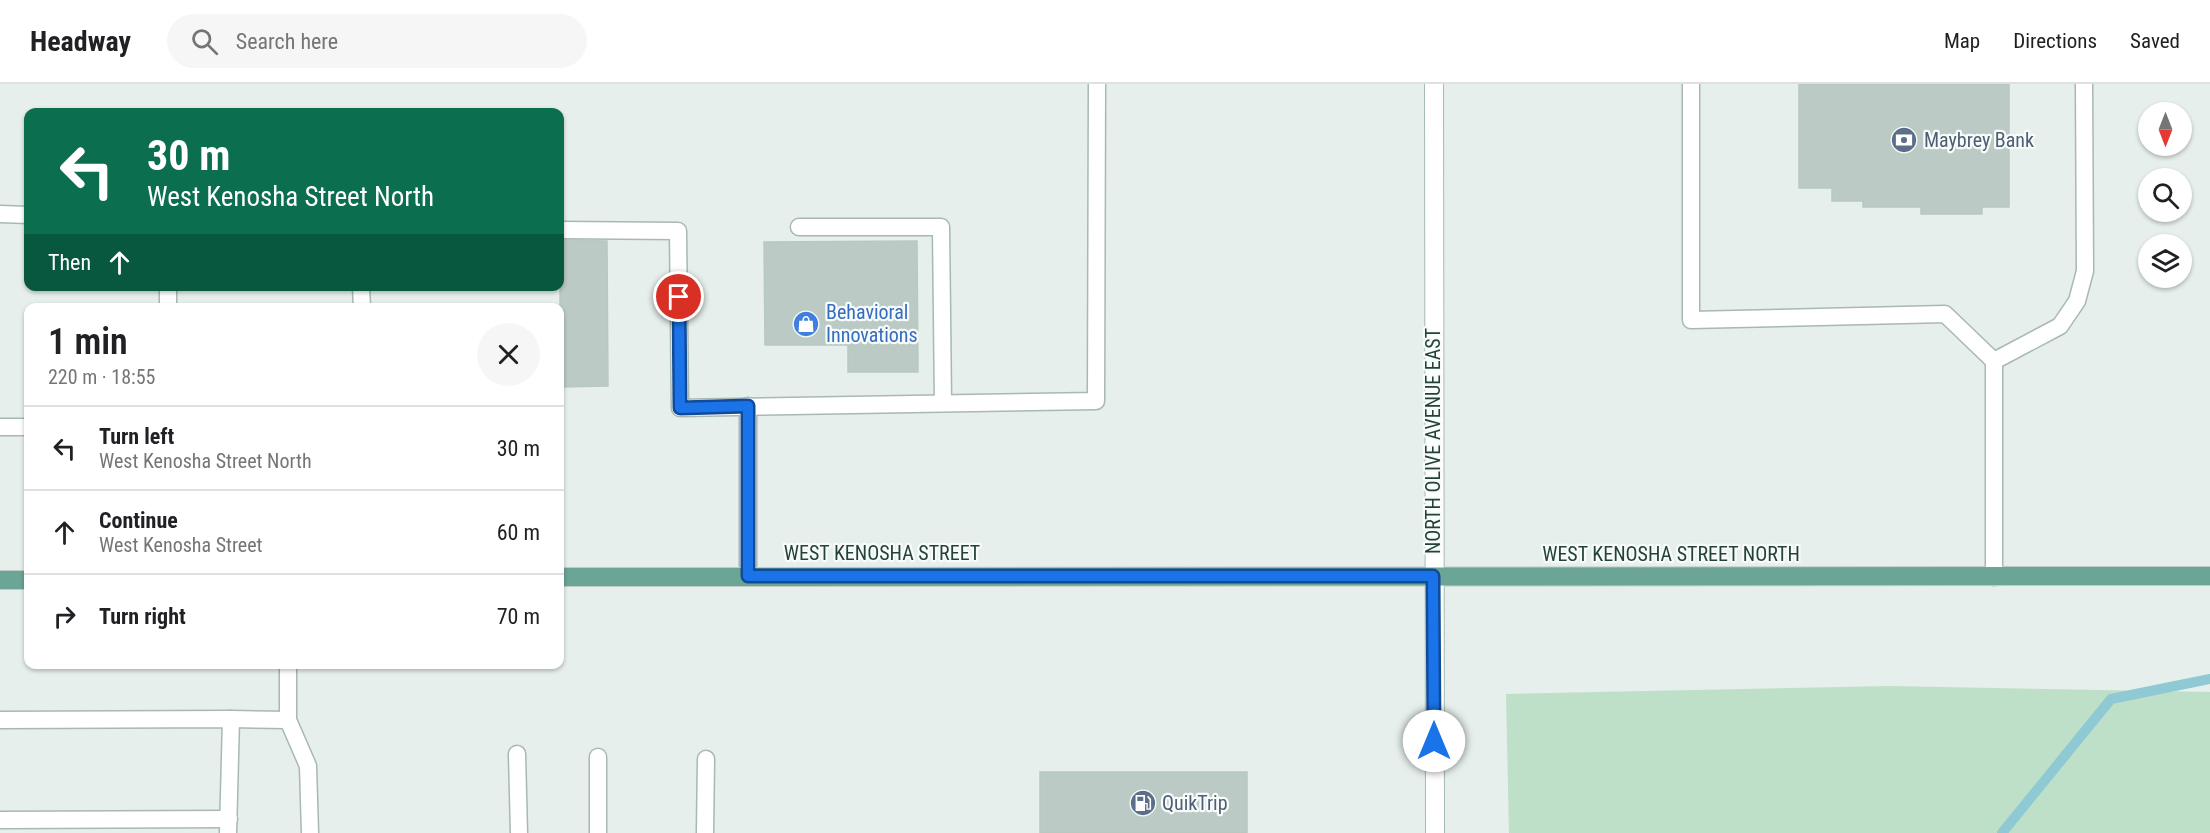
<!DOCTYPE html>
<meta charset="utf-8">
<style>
body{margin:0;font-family:"Roboto Condensed",sans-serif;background:#f6f6f6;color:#202124;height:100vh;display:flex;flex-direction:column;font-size:22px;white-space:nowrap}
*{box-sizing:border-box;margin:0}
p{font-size:20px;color:#757577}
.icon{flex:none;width:33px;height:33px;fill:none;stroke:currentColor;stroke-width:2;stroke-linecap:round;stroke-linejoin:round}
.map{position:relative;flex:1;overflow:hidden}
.side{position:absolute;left:24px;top:219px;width:540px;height:366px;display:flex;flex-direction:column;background:#fff;border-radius:12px;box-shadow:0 2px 4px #0004}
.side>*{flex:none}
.hud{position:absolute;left:24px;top:24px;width:540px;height:183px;border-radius:12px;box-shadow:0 2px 4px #0004;background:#0b6e4f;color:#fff;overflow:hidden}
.needle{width:39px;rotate:180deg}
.fabs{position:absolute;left:2138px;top:18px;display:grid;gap:12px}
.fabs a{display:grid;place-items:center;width:54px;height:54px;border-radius:50%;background:#fff;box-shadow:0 2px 4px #0004;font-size:30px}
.pin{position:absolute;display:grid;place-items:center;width:51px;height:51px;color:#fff;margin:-26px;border:3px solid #fff;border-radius:50%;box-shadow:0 2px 6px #0007}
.me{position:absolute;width:66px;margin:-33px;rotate:0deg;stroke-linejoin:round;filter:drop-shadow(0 0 4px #0008)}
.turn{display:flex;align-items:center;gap:21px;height:126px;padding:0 24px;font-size:27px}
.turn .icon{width:78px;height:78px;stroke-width:2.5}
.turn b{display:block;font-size:42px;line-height:51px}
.then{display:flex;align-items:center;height:57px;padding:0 24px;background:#0003;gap:12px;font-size:22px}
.round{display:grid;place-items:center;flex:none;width:63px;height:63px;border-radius:32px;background:#f6f6f6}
.overview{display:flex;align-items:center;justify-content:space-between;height:102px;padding:0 24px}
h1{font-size:36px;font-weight:600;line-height:45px}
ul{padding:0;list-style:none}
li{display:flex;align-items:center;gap:18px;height:84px;padding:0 24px;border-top:2px solid #e0e0e0}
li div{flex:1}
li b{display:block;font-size:22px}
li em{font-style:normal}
header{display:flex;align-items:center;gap:36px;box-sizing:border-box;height:84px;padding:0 30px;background:#fff;border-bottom:2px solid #e0e0e0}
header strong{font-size:28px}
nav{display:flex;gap:33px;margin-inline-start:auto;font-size:21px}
.search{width:420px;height:54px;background:#f6f6f6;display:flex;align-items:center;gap:15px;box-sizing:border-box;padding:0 21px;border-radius:33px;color:#757577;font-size:22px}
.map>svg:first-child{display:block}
</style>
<header>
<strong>Headway</strong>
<div class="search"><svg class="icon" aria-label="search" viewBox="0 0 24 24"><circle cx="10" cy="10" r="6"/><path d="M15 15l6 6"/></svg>Search here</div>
<nav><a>Map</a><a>Directions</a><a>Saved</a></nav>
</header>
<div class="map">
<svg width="2210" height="749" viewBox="0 0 2210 749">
<rect width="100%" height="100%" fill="#e6efeb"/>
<!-- green -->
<path fill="#bfe0c8" d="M 1889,602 L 2210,608 L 2210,749 L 1509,749 L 1506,610 Z"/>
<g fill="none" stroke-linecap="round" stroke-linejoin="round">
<!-- stream -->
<path stroke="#8ec9d4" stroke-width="10" d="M 2002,749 L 2111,615 L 2210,595"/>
</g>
<!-- building -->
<g fill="#bbcac4" stroke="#b8c9c2" stroke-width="1.5">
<path d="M 1799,0 L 2009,0 L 2009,123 L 1982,123 L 1982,130 L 1921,130 L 1921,123 L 1863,123 L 1863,117 L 1832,117 L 1832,104 L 1799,104 Z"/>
<path d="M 560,156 L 607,157 L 608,302 L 560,303 Z"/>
<path d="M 917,157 L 918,288 L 848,288 L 848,261 L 765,261 L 764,158 Z"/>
<rect x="1040" y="688" width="207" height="61"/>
</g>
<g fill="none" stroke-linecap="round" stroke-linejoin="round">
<!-- lane casing -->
<g stroke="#a8b8b2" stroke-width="19">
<g id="lane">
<path d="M 1691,0 L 1691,236 L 1945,230 L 1994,277 L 1994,493"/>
<path d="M 0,130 L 28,131"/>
<path d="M 799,143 L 941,143 L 943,319"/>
<path d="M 560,146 L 678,147 L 680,324 L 1096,317 L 1097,0"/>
<path d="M 361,202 L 362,224"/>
<path d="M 168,224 L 168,202"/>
<path d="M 1994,277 L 2060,242 L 2077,217 L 2085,187 L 2084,0"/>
<path d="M 748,322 L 748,492"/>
<path d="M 0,343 L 28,343"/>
<path d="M 288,580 L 288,636 L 308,682 L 310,749"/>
<path d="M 231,635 L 288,636"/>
<path d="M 0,636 L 231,635 L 228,749"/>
<path d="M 517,670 L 519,749"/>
<path d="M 598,673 L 598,749"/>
<path d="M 0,736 L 229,735"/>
<path d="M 705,749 L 706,675"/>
</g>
</g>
<!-- secondary casing -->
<g stroke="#a4bbb3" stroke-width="20">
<path id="secondary" d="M 1434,0 L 1435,749"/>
</g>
<!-- primary casing -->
<g stroke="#c2cac8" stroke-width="20">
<g id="primary">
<path d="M 560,493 L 2210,492"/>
<path d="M 0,496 L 28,496"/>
</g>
</g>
<!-- lane -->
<use href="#lane" stroke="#fff" stroke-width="16"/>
<!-- secondary -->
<use href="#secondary" stroke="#fff" stroke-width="18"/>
<!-- primary -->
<use href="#primary" stroke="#6aa596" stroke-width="18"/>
</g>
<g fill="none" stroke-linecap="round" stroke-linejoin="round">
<!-- route casing -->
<g stroke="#114b97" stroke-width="15">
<path id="route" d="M 679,213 L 680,324 L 748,322 L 748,492 L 1433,492 L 1434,657"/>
</g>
<!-- route -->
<use href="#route" stroke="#1a73e8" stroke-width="10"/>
</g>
<!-- icons -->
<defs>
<g id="bank-disc" transform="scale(1.35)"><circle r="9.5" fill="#5c6f8a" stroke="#f7fbf9"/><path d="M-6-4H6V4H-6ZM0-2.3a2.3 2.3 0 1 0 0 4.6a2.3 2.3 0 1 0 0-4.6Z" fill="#fff"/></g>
<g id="shop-disc" transform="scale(1.35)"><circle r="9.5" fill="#3f7fe0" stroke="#f7fbf9"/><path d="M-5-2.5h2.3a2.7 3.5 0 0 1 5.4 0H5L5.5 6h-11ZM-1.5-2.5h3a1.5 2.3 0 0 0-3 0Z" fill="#fff"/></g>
<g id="fuel-disc" transform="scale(1.35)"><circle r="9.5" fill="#5c6f8a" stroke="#f7fbf9"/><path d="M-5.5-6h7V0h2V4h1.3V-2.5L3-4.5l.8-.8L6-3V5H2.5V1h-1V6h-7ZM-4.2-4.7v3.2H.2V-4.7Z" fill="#fff"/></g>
</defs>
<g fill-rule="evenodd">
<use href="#bank-disc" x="1904" y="56"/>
<use href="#shop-disc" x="806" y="240"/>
<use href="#fuel-disc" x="1143" y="719"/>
</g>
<g text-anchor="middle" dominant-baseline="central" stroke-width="4.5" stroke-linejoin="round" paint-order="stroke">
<!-- service labels -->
<g font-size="20" fill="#4e5e75" stroke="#f7fbf9" text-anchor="start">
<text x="1924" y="56">Maybrey Bank</text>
<text x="1162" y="719">QuikTrip</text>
</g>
<!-- shop labels -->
<g font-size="20" fill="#366cbe" stroke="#f7fbf9" text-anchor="start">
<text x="826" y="228">Behavioral<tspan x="826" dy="23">Innovations</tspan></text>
</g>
<!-- street labels -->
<g font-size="20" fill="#24423a" stroke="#f7fbf9">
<text transform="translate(1433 357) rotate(-90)">NORTH OLIVE AVENUE EAST</text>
<text x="882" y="469">WEST KENOSHA STREET</text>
<text x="1671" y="470">WEST KENOSHA STREET NORTH</text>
</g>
</g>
</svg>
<div class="fabs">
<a><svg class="needle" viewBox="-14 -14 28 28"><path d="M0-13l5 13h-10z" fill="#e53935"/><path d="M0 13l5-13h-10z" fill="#757577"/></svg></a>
<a><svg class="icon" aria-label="search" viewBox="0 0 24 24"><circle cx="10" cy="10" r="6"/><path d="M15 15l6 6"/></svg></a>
<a><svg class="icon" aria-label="layers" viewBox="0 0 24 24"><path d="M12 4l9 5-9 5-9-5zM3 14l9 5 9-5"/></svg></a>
</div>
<div class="pin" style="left:679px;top:213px;background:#d93025"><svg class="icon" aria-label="arrive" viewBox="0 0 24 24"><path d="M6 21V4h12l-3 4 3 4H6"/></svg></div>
<svg class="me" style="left:1434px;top:657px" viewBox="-20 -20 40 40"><circle r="19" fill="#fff"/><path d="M0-13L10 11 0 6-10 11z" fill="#1a73e8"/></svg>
<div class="hud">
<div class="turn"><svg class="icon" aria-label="left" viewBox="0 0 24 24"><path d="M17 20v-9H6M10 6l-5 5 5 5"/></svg><div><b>30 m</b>West Kenosha Street North</div></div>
<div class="then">Then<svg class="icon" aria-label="ahead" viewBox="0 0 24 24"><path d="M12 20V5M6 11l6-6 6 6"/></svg></div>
</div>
<section class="side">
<div class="overview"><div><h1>1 min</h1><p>220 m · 18:55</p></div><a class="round"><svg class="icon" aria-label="close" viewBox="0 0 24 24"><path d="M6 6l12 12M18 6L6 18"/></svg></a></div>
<ul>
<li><svg class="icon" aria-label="left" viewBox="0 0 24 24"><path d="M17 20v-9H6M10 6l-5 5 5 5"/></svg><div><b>Turn left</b><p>West Kenosha Street North</p></div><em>30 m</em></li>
<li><svg class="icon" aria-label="ahead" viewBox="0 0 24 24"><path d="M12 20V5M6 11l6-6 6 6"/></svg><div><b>Continue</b><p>West Kenosha Street</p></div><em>60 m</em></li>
<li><svg class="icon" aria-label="right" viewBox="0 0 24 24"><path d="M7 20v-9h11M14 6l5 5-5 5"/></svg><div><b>Turn right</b></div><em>70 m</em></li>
</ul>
</section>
</div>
